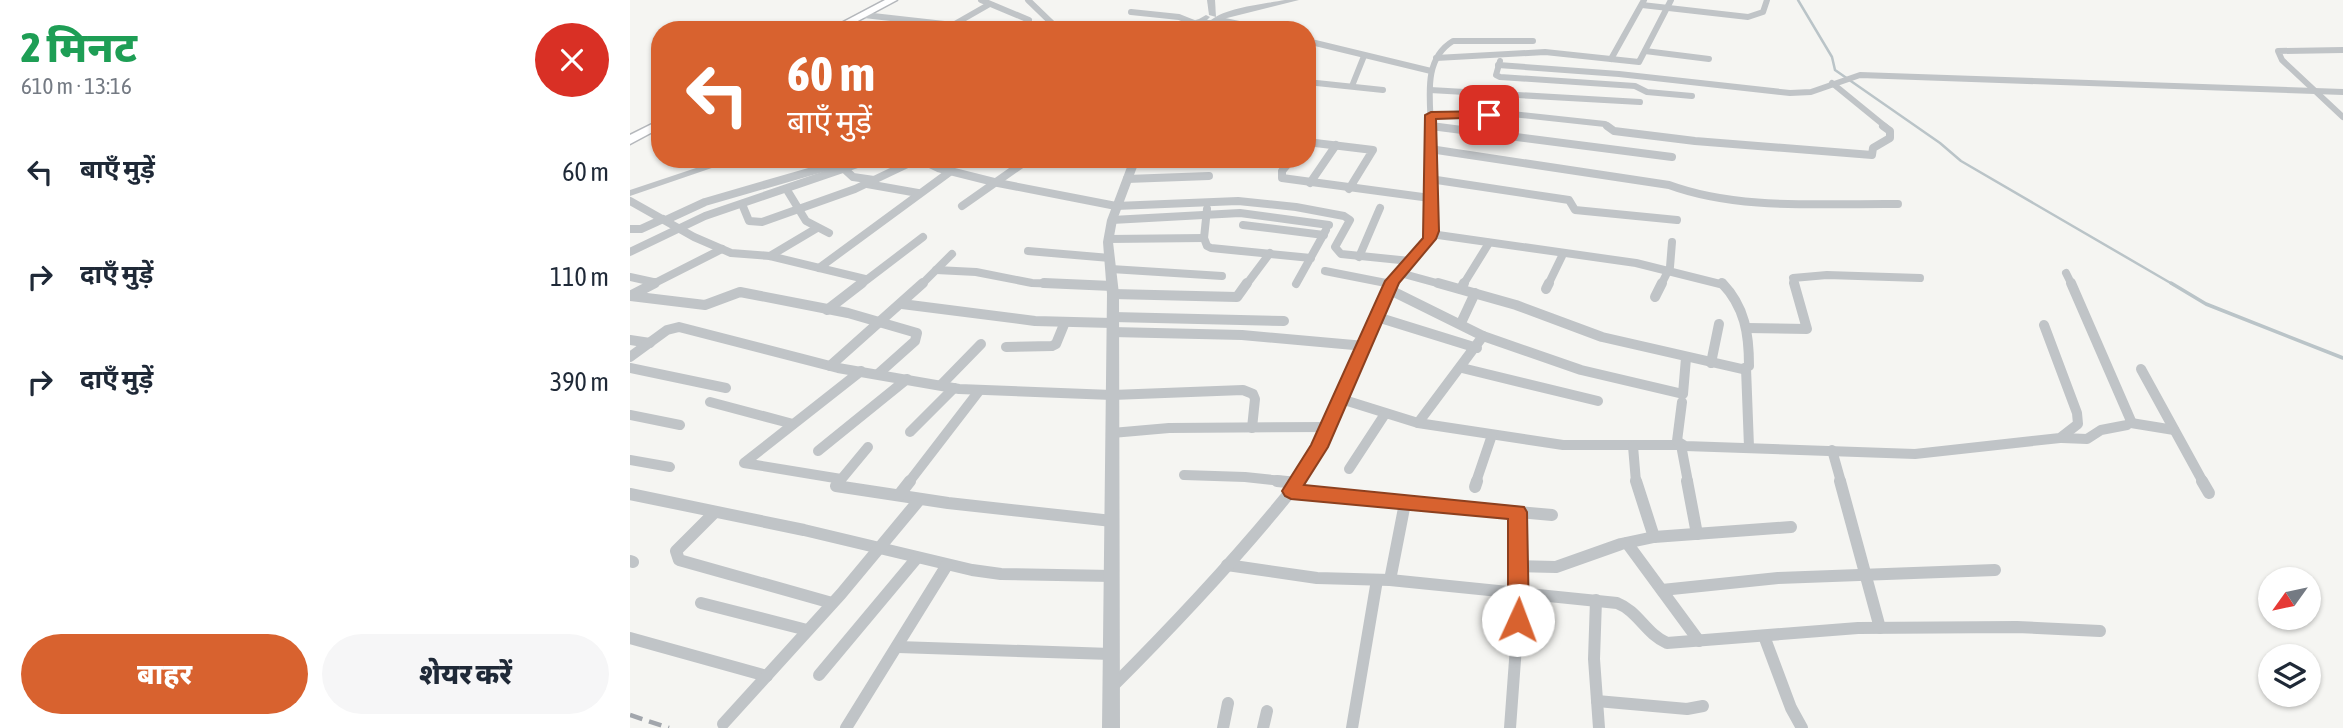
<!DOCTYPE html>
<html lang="hi">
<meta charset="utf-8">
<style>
body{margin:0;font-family:"Asap Condensed","Noto Sans Devanagari",sans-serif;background:#f6f6f7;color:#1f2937;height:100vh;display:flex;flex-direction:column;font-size:26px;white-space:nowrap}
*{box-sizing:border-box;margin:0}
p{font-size:23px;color:#747a83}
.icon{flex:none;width:38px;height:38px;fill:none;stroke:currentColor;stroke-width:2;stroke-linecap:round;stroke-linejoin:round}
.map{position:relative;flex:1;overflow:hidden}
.side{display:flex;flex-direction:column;background:#fff;width:630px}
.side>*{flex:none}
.banner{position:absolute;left:21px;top:21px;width:665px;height:147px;border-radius:28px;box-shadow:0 2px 5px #0004;background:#d8622f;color:#fff;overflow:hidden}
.needle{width:46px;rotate:237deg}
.controls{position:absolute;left:1628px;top:567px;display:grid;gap:14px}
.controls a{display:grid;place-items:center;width:63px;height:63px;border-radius:50%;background:#fff;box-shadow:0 2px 5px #0004;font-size:35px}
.pin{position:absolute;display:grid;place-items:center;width:60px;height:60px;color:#fff;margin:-30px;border-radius:14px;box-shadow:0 4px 10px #0006}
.me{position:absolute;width:77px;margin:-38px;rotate:2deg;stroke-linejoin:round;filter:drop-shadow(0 0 5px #0008)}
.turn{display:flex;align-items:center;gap:24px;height:147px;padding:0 21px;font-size:32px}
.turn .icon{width:91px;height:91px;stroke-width:2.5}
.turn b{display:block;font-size:49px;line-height:60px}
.round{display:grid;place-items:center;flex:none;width:74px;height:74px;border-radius:37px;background:#f6f6f7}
.overview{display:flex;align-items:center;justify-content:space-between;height:119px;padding:0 21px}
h1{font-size:42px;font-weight:800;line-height:52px;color:#1e9e55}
.action{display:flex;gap:14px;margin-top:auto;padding:14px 21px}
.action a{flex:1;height:80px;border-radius:42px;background:#d8622f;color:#fff;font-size:28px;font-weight:800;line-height:80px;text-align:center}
.action a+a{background:#f6f6f7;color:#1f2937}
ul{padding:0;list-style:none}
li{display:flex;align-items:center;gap:21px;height:105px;padding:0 21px}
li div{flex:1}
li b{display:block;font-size:26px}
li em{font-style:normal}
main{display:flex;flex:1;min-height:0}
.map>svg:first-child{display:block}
</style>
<main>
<section class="side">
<div class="overview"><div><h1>2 मिनट</h1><p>610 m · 13:16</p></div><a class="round" style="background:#d93025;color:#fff"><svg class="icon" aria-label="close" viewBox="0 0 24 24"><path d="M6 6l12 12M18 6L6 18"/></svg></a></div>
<ul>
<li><svg class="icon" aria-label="left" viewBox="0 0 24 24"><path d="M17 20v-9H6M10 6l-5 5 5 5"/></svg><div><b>बाएँ मुड़ें</b></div><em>60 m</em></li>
<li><svg class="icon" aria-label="right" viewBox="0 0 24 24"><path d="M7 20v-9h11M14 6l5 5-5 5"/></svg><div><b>दाएँ मुड़ें</b></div><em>110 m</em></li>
<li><svg class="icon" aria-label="right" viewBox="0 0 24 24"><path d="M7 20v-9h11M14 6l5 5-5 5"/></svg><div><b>दाएँ मुड़ें</b></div><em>390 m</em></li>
</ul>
<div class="action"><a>बाहर</a><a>शेयर करें</a></div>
</section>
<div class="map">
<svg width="1713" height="728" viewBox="0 0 1713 728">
<rect width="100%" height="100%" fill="#f5f5f2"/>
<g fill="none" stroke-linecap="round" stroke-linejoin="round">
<!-- stream-far1 -->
<path stroke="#bac4c8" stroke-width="2.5" d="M 1168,0 L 1202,57 L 1205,70 L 1310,143 L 1331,161 L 1544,285"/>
<!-- stream -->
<path stroke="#bac4c8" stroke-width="3.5" d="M 1541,283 L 1576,304 L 1713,358"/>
<!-- primary casing -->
<g stroke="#b4b7bb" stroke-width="3">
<g id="primary">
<path d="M 255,0 L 267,0 L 211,30 L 198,30 Z"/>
<path d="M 30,120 L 30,128 L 0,144 L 0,135 Z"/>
</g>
</g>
<!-- minor-far3 -->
<g stroke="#c0c4c7" stroke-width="6">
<path d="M 351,0 L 399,20"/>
<path d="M 398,0 L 429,30"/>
<path d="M 1012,5 L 1118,17 L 1133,12 L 1137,0"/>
<path d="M 501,12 L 549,17 L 564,23"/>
<path d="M 234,15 L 350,28"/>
<path d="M 590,20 L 637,30"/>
<path d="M 214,24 L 271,29"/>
<path d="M 166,25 L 207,28"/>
<path d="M 323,25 L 358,5"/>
<path d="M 78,29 L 85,30"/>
<path d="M 677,41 L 801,71"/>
<path d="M 1713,50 L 1648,51 L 1652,60 L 1713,117"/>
<path d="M 1015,51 L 1079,59"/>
<path d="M 806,58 L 915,52 L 1009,62 L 1041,0"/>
<path d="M 981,59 L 1014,0"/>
<path d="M 870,61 L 866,75 L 870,77 L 1005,86 L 1017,92 L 1062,96"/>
<path d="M 868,65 L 989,74 L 1160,93 L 1181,92 L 1230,75 L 1713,92"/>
<path d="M 677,82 L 753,90"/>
<path d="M 1202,83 L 1256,127"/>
<path d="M 722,86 L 734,56"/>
<path d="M 800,90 L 1010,102"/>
<path d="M 677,111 L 677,117"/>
<path d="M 801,115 L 872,113 L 975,124 L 979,127"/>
<path d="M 801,126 L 811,127"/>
<path d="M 801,127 C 800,97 793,59 823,41 L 903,41"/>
</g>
<!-- minor-far2 -->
<g stroke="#c0c4c7" stroke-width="8">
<path d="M 801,126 L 1042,157"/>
<path d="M 977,126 L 984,131 L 1065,141 L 1242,155 L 1243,148 L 1260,138 L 1260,131 L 1253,126"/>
<path d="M 677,142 L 743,150 L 719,189"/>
<path d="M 800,149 L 1039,185 C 1110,211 1193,203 1268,204"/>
<path d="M 289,159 L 308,168 L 368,183 L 486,206 L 608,201 L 666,207 L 714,216 L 720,220 L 705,247 L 711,254 L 780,261"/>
<path d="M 662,159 L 652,171 L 652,178 L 800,198"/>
<path d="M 211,166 L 223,177 L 244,180"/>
<path d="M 497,179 L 579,176"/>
<path d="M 800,179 L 939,200 L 945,210 L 1047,220"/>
<path d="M 680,183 L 706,145"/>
<path d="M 237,184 L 288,193"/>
<path d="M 157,190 L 176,221 L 199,233"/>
<path d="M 0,201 L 64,237 L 101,253 L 140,256 L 235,279"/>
<path d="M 112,204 L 119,221 L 132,222 L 225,189 L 288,159"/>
<path d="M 332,206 L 399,159"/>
<path d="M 577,209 L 574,238 L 577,246 L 581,248 L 681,258"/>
<path d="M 36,220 L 75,202 L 210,163"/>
<path d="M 482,220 L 610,213 L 699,225"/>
<path d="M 613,225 L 694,235"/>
<path d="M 0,229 L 11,229 L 33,219"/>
<path d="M 801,234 L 1006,263 L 1094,285"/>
<path d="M 479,239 L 574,238"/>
<path d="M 398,251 L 480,258"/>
<path d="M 0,252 L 75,216 L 242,159"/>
<path d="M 140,256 L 187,228"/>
<path d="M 729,257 L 750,208"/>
<path d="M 189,268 L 321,171"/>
<path d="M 481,269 L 592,276"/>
<path d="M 306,270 L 346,272 L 402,283 L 461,285"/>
<path d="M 695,271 L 761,284"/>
<path d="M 770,273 L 814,285"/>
<path d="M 1436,273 L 1442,285"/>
<path d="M 0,277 L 23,282"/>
<path d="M 666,284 L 696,230"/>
<path d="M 21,285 L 92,249"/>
<path d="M 230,285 L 293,237"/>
<path d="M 291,285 L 322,254"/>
<path d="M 616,285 L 640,253"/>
<path d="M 761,285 L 799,239 L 802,231 L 801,126"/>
<path d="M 833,285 L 859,243"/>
<path d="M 918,285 L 933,254"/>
<path d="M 1031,285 L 1040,267 L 1042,242"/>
<path d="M 1165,285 L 1163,278 L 1197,275 L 1290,278"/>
</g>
<!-- minor-far1 -->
<g stroke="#c0c4c7" stroke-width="10">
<path d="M 414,283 L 482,286"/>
<path d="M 758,283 L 761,284"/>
<path d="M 808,283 L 886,305 L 972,337 L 1112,369 L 1119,366 C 1119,334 1115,307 1092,283"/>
<path d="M 758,289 L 853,336 L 788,423"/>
<path d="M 831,289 L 834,283"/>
<path d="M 916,289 L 919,283"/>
<path d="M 483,294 L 607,297 L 617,283"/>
<path d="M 0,296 L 75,305 L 110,292 L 218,313 L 287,333 L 285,341 L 248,374"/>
<path d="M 0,296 L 25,283"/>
<path d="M 1025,297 L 1032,283"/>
<path d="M 272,304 L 405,321 L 482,323"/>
<path d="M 197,310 L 232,283"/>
<path d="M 483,317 L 654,321"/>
<path d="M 747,317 L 847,348"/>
<path d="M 831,323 L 845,293"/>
<path d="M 1117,328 L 1177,329 L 1164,283"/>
<path d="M 482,332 L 612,335 L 735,346"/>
<path d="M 853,336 L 951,370 L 1053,394 L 1056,358"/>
<path d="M 0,340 L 20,343"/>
<path d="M 376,347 L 422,346 L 426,344 L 435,322"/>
<path d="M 0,357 L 37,330 L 49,327 L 208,368 L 329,389 L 482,395 L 613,390 L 623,394 L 625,399 L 622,428"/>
<path d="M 1081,363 L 1089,324"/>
<path d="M 200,366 L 293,283"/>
<path d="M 0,368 L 96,388"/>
<path d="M 832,368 L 968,401"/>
<path d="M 1116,368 L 1119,447"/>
<path d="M 1511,369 L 1573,482"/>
<path d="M 311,385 L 351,344"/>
<path d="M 711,399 L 788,423 L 933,445 L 1051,445 L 1058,482"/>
<path d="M 80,402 L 163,424"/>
<path d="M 1052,402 L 1047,441 L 1055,446 L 1285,454 L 1430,438 L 1448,424 L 1447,413 L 1414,325"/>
<path d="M 0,415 L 50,425"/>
<path d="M 1501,423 L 1544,430"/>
<path d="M 280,432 L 324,388"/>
<path d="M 482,433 L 539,428 L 698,427"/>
<path d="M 1432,438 L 1457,439 L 1471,430 L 1497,425 L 1501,421 L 1441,283"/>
<path d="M 1003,446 L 1006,482"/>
<path d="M 1202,450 L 1211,482"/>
<path d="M 188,451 L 277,379"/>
<path d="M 0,460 L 40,467"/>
<path d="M 719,469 L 755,414"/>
<path d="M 554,475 L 615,477 L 662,482"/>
<path d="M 211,479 L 114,463 L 231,371"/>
<path d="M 209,482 L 238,447"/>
<path d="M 279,482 L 349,391"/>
<path d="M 668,482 L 689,447 L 762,283"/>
<path d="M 846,482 L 862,435"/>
</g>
<!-- minor -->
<g stroke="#c0c4c7" stroke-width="12">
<path d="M 210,481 L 206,486 L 318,503 L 482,521"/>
<path d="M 647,481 L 667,483"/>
<path d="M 1006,481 L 1024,537"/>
<path d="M 1057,481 L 1067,534"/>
<path d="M 1210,481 L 1250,628"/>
<path d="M 1572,481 L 1579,493"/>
<path d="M 845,487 L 847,481"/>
<path d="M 661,491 L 922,515"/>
<path d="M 0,494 L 174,530 L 342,570 L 371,574 L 482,576"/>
<path d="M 269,495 L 280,481"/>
<path d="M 85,512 L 46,551 L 49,560 L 202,603"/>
<path d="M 997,543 L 1069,641"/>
<path d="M 0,561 L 3,562"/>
<path d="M 597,565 L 687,578 L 760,580 L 987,603 C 1008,611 1016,634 1037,643 L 1228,628 L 1387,627 L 1470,631"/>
<path d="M 889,566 L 926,567 L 991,544 L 1024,537 L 1161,527"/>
<path d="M 760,580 L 775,503"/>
<path d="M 1032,590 L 1148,578 L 1365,570"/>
<path d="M 966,600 L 964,659 L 969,728"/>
<path d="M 71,603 L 177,630"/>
<path d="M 1134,636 L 1161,708 L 1172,728"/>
<path d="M 0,638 L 137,676"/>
<path d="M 268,647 L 481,654"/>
<path d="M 189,675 L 286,559"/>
<path d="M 481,688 C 547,622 611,554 669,481"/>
<path d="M 967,701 L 1057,709 L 1073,706"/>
<path d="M 93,724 L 211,594 L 290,499"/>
<path d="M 216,728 L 317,565"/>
<path d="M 593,728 L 598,703"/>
<path d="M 633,728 L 637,711"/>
<path d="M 722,728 L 747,580"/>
<path d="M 880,728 L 890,592 L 888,512"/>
</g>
<!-- tertiary -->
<g fill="#c0c4c7" fill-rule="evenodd">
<path d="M 577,0 L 585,0 L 586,17 L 579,15 Z"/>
<path d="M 655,0 L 669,0 L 593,19 L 583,25 C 566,22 551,30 534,30 L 569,19 L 576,15 L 580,17 L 577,20 L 581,20 C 597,7 634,4 655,0 Z"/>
<path d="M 93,159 L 108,159 L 0,196 L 0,190 Z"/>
<path d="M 500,159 L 510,159 L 487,220 L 483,242 L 489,294 L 490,728 L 472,728 L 477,294 L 473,242 L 477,220 Z"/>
</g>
<!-- primary -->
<use href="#primary" fill="#fff" fill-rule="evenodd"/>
<!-- rail -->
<path stroke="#a2a6ac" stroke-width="4.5" stroke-dasharray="13 7" stroke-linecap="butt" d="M 0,715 L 39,728"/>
</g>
<!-- route -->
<path fill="#d8622f" stroke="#8c401f" stroke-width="2" d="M 859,111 L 865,115 L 863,117 L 806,119 L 809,231 L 806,239 L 769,283 L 698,447 L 674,485 L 894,507 L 897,512 L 899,620 L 896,626 L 888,629 L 881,626 L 878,620 L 878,519 L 661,499 L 655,496 L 652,491 L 681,445 L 755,281 L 793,238 L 795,115 L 801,112 Z"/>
</svg>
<div class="controls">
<a><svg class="needle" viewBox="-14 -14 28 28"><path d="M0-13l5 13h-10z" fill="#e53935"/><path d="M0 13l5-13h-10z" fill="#747a83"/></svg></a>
<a><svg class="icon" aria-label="layers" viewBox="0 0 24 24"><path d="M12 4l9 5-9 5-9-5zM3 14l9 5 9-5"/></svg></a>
</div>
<div class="pin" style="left:859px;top:115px;background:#d93025"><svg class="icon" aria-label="arrive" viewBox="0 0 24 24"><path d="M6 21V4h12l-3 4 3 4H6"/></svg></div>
<svg class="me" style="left:888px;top:620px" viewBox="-20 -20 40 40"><circle r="19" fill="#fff"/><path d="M0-13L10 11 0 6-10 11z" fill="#d8622f"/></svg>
<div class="banner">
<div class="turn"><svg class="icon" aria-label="left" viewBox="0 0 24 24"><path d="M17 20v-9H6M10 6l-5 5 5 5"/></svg><div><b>60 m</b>बाएँ मुड़ें</div></div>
</div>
</div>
</main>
